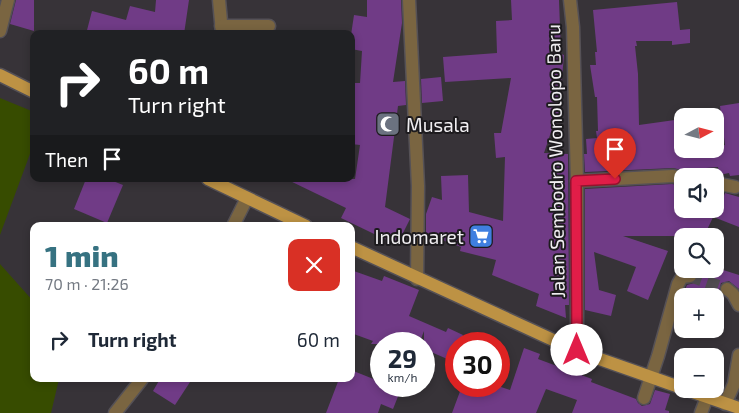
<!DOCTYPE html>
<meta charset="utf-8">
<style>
body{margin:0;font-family:"Exo 2",sans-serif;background:#f2f2f3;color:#1f2937;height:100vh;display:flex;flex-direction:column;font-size:19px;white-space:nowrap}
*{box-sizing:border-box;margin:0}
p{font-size:16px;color:#747a83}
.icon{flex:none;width:28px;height:28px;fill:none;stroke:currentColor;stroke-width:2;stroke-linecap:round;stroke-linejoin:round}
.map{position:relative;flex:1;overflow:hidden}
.sheet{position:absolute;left:30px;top:222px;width:325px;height:160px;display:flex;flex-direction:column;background:#fff;border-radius:10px;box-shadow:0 2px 8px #0003}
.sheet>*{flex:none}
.guide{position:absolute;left:30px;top:30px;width:325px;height:152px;border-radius:10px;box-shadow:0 2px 8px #0003;background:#202124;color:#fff;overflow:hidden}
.needle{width:32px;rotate:83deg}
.fabs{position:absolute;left:674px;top:108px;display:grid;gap:10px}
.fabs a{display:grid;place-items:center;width:50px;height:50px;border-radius:10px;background:#fff;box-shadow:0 2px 8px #0003;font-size:25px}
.speed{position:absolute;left:370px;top:332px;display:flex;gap:10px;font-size:25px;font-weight:700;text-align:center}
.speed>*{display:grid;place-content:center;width:65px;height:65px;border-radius:50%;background:#fff;box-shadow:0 2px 8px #0003;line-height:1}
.speed small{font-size:12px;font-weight:400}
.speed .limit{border:8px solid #d22;background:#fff;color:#111}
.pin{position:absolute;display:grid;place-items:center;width:42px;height:42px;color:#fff;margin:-51px -21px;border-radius:50% 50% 50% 0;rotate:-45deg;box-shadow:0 0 5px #0007}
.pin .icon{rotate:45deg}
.me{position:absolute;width:55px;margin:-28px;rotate:0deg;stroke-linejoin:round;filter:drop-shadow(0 0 4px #0008)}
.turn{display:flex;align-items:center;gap:18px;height:105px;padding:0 15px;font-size:22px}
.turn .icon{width:65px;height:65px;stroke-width:2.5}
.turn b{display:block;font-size:35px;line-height:42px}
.then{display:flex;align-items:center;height:48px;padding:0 15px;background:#0003;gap:10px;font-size:19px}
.round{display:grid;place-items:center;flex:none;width:52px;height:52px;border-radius:10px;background:#f2f2f3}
.headline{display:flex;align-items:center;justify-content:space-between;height:85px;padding:0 15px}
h1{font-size:30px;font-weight:800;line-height:38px;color:#367281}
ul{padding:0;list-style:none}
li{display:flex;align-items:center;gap:15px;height:65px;padding:0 15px}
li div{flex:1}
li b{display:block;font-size:19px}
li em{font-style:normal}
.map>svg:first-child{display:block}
</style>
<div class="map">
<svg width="739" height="413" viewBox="0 0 739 413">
<rect width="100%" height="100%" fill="#373338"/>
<!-- green -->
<g fill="#374c00">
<path d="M 0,98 L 34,112 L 34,143 L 0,235 Z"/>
<path d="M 0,264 L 34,302 L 34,379 L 59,379 L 51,413 L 0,413 Z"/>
</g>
<!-- building -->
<g fill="#703b86">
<path d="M 16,0 L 34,0 L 34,31 L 10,24 Z"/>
<path d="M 156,0 L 189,0 L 184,34 L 86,34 L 92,11 L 126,20 L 130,6 L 155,12 Z"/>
<path d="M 367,0 L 401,0 L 402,23 L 393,82 L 405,81 L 406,105 L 398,106 L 385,207 L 410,219 L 397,245 L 341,218 L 346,208 L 286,179 L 355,179 L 360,145 L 351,144 L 352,113 L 353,113 L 354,83 L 360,83 L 362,51 L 351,49 L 351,35 L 354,15 L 367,17 Z"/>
<path d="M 511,0 L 559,0 L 561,54 L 564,55 L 560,101 L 562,101 L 559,121 L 555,120 L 544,153 L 568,154 L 569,305 L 565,305 L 566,318 L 536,306 L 539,294 L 492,275 L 496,260 L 460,251 L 461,247 L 426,234 L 426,214 L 432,197 L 442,200 L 441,176 L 468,175 L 469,212 L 503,221 L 505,157 L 496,158 L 494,133 L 501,133 L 511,78 L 445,82 L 443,57 L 497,53 L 496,21 L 512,20 Z"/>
<path d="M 677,2 L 680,30 L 690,29 L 690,43 L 672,45 L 672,41 L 636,41 L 637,46 L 635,46 L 638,74 L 639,125 L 682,119 L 682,149 L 715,149 L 715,147 L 725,145 L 720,106 L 739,103 L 739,175 L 730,176 L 729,173 L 719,175 L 718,167 L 682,170 L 673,168 L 585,172 L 584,154 L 587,154 L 586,139 L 597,138 L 596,131 L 598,131 L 597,97 L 595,97 L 590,65 L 596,65 L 595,52 L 597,52 L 593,10 Z"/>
<path d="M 441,77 L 443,101 L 422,103 L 421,79 Z"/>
<path d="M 86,179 L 108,179 L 123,185 L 107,223 L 74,209 Z"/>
<path d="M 672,184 L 682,186 L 682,209 L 717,209 L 704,236 L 623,236 L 668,251 L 648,300 L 627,291 L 636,267 L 594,252 L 599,290 L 616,295 L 611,316 L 585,310 L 585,189 Z"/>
<path d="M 725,193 L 739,197 L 739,227 L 716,218 Z"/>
<path d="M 694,269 L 720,269 L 739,275 L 739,289 L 729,281 L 721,283 L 719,291 L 724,297 L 723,302 L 715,300 L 715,296 L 705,296 L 685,290 L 687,285 L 694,283 L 698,279 L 697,272 Z"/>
<path d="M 351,270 L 382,281 L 384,276 L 419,290 L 409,316 L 446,332 L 448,328 L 463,335 L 459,344 L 456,344 L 456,350 L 452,361 L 424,349 L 424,331 L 419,344 L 371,344 L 373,341 L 351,333 Z"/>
<path d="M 524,348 L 540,354 L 538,359 L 592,379 L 591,382 L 636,399 L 638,403 L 642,406 L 650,404 L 655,390 L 670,394 L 665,410 L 669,411 L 669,413 L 572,413 L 577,400 L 546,389 L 536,413 L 452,413 L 462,386 L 498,386 L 510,390 Z"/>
<path d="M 351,370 L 381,382 L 381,386 L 393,386 L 401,389 L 393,409 L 381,404 L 378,413 L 326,413 L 339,379 L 351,379 Z"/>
<path d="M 160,379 L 192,379 L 175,405 L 153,391 Z"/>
</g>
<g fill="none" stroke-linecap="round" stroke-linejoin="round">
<!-- minor-tunnel -->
<path stroke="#534f54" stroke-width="12" stroke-dasharray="12 6" stroke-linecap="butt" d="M 690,276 L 727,289"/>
<!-- minor casing -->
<g stroke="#555156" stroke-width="15">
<g id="minor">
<path d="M 219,0 L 222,32"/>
<path d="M 409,0 L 418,186 L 417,279"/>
<path d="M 570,0 L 573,27 L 577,181 L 577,351"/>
<path d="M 221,26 L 269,26"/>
<path d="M 0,31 L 8,0"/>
<path d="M 577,181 L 673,176 L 682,178"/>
<path d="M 715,183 L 735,187"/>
<path d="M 233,226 L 247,198"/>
<path d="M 727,289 L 733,294 L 739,305"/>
<path d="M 644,398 L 658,356 L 678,284 L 682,277 L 690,276"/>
<path d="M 725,404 L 734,384 L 739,355"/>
<path d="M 115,413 L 142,379"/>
<path d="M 701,413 L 707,397"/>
</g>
</g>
<!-- major casing -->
<g stroke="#555156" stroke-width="15">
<g id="major">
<path d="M 0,75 L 34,92"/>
<path d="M 208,179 L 306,226"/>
<path d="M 351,247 L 577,351 L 682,388"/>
<path d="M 684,389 L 739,408"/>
</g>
</g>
<!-- minor -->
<use href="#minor" stroke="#7a6541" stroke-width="12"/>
<!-- major -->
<use href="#major" stroke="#bd9244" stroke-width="12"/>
</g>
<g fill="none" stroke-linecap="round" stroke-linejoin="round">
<!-- route casing -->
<g stroke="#92132f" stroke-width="12">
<path id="route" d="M 577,350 L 576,181 L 615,179"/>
</g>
<!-- route -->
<use href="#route" stroke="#e11d48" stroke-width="9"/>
</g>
<!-- icons -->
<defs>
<g id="mosque-square" transform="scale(1.25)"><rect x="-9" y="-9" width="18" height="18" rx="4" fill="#6b7280" stroke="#1d1b1e"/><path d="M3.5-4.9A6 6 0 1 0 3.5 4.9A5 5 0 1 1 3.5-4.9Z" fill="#fff"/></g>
<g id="supermarket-square" transform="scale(1.25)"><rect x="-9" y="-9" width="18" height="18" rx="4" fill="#3f7fe0" stroke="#1d1b1e"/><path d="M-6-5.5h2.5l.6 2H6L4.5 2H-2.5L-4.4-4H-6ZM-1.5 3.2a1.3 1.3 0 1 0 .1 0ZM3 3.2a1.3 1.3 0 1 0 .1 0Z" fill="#fff"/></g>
</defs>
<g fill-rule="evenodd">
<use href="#mosque-square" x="388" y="124"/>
<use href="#supermarket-square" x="481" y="236"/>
</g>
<g text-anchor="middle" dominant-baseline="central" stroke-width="4" stroke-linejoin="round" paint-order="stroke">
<!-- poi labels -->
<g font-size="19" fill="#f0eef1" stroke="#1d1b1e" text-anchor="start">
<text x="406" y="124">Musala</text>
<text x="464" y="236" text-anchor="end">Indomaret</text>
</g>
<!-- street labels -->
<g font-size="19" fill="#f0eef1" stroke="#1d1b1e">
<text transform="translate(555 161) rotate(-91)">Jalan Sembodro Wonolopo Baru</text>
</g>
</g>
</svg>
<div class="fabs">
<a><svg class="needle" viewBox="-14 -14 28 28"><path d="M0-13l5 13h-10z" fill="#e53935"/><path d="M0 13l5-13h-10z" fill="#747a83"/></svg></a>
<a><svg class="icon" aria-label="sound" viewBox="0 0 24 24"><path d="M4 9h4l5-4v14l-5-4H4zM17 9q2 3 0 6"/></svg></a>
<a><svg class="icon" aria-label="search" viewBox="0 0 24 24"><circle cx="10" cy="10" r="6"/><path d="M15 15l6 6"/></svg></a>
<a>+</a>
<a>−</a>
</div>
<div class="speed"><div>29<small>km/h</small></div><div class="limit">30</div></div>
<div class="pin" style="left:615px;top:179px;background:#d93025"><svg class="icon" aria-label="arrive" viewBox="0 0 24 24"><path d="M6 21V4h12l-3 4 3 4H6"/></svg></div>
<svg class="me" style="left:577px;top:350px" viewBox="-20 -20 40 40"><circle r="19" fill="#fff"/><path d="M0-13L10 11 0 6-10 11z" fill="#e11d48"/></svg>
<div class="guide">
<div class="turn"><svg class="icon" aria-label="right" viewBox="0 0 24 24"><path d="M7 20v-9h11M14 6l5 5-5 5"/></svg><div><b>60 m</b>Turn right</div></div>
<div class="then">Then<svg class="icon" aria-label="arrive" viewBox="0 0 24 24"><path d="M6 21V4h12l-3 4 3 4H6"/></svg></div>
</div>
<section class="sheet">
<div class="headline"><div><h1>1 min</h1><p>70 m · 21:26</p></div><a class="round" style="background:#d93025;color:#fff"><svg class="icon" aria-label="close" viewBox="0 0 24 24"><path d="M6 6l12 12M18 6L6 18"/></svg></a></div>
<ul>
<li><svg class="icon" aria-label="right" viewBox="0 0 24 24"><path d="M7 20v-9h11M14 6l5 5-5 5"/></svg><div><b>Turn right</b></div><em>60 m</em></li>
</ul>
</section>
</div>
